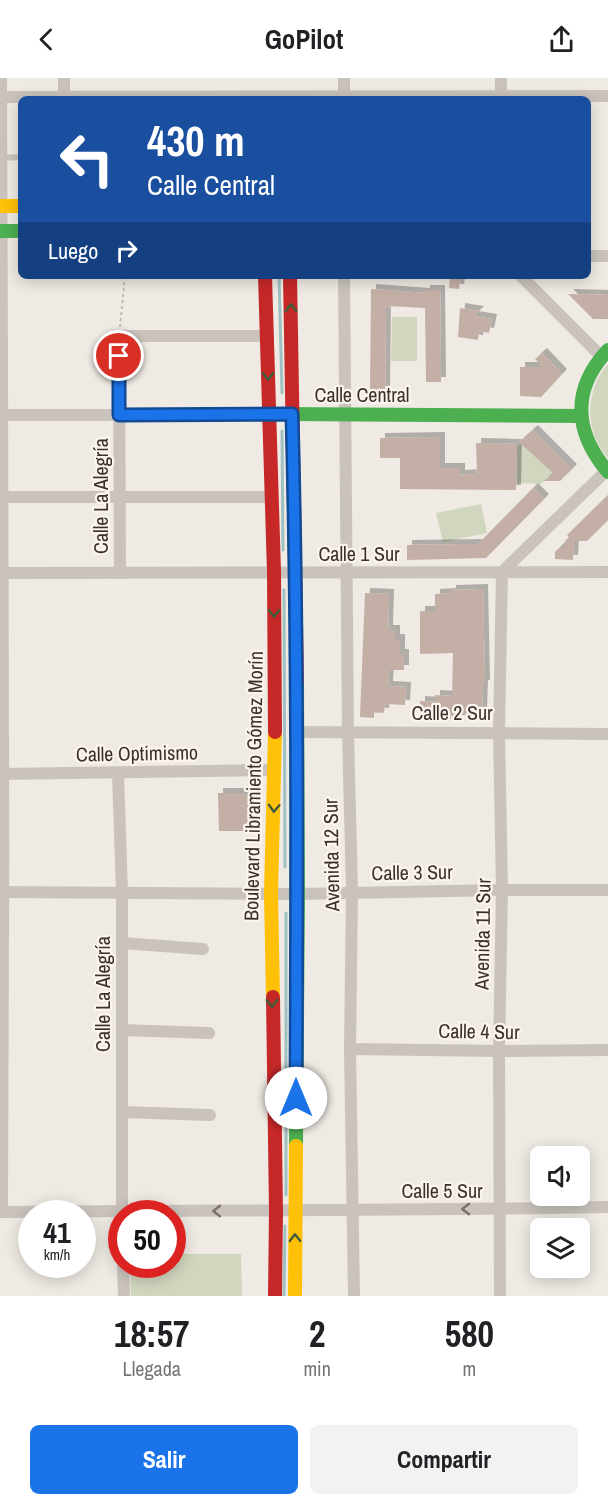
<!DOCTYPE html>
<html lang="es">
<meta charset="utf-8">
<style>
body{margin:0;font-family:"Archivo Narrow",sans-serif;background:#f2f2f2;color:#202124;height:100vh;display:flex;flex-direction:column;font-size:22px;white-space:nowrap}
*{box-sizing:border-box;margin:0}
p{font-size:20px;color:#757577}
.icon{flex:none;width:33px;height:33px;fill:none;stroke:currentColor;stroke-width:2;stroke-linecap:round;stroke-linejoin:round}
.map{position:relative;height:1218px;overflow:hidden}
.side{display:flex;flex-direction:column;background:#fff;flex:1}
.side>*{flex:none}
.hud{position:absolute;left:18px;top:18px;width:573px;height:183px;border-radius:9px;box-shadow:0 3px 15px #0003;background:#1a4fa0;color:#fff;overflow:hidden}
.controls{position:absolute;left:530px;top:1068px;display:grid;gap:12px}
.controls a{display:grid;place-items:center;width:60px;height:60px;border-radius:9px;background:#fff;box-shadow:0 3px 15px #0003;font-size:30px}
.speed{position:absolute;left:18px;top:1122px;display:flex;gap:12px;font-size:30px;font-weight:700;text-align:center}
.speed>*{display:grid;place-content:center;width:78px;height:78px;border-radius:50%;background:#fff;box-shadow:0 3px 15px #0003;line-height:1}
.speed small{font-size:15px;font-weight:400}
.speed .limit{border:9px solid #d22;background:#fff;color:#111}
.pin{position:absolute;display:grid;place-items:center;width:51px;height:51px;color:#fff;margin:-26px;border:3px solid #fff;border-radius:50%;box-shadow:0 2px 6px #0007}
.me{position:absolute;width:66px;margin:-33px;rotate:0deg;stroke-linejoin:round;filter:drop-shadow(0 0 4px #0008)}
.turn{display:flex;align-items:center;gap:21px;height:126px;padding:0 30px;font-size:27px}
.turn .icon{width:78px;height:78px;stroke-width:2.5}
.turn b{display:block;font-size:42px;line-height:51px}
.then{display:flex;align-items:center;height:57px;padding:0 30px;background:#0003;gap:12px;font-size:22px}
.eta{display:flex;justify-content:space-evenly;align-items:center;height:102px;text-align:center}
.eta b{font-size:36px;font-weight:800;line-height:42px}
.button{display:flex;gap:12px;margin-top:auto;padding:12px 30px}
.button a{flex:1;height:69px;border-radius:9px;background:#1a73e8;color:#fff;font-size:24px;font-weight:800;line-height:69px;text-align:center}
.button a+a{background:#f2f2f2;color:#202124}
header{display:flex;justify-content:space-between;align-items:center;height:78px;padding:0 30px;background:#fff;font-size:27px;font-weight:800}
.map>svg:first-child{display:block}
</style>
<header><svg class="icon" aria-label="back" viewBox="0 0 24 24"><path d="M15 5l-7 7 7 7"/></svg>GoPilot<svg class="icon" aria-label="share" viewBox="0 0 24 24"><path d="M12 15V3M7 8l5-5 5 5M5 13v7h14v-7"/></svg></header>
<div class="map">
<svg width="608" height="1218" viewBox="0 0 608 1218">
<defs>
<filter id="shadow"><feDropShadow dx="5" dy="-5" stdDeviation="0" flood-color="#0004"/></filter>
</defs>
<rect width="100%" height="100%" fill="#f0eae4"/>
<!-- green -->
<g fill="#d1d6be">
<path d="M 392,239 L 417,239 L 417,283 L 391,283 Z"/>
<path d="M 608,286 L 608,380 C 584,355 585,311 608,286 Z"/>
<path d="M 521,365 L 553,395 L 541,406 L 517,405 L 517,369 Z"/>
<path d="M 481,426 L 487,455 L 443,464 L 436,435 Z"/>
<path d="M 173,1176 L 241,1176 L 242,1218 L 131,1218 L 130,1187 L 172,1186 Z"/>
</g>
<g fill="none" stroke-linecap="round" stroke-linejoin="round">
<!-- stream -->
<g stroke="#a0c1c2" stroke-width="3">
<path d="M 279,198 L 282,315"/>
<path d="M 282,353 L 283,472"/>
<path d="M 284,512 L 285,789"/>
<path d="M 286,835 L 286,1117"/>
<path d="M 284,1218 L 285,1148"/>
</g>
</g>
<!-- building -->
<g fill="#c4afa6" filter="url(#shadow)">
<path d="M 450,198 L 461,198 L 459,211 L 449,210 Z"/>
<path d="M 371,211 L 425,215 L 425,212 L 440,212 L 441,304 L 426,304 L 425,230 L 386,228 L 385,313 L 370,313 Z"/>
<path d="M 568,216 L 608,217 L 608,241 L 593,241 Z"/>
<path d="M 460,230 L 479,233 L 474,238 L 492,241 L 489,255 L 479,253 L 478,262 L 458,259 Z"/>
<path d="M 542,275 L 562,296 L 541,319 L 520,318 L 520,289 L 543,289 L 535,281 Z"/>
<path d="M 533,352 L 572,391 L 560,403 L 544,403 L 553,395 L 519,364 Z"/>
<path d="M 440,359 L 440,390 L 460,390 L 460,397 L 477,396 L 476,365 L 517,366 L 516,412 L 400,411 L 400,380 L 380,380 L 380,360 Z"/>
<path d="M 533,410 L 544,421 L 486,480 L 407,482 L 407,467 L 478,466 Z"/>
<path d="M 608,417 L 608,442 L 587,463 L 574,463 L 573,482 L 555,481 L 555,474 L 560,469 L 565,469 L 565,463 L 569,459 L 567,457 Z"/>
<path d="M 483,511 L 485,607 L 483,607 L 482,636 L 451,638 L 451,641 L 420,639 L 420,623 L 435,624 L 435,617 L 452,618 L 453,575 L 420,576 L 420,533 L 435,533 L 435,516 L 451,515 L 451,512 Z"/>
<path d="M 365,515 L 389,516 L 388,552 L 395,552 L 395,561 L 400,561 L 400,576 L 404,576 L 404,592 L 389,592 L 388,608 L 406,609 L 405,627 L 385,626 L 384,635 L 374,634 L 374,640 L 360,639 Z"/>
<path d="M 218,715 L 243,715 L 252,725 L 253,753 L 219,753 Z"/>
</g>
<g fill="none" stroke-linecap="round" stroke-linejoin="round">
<!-- path -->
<path stroke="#c2bbb6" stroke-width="2" stroke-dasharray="3 3" stroke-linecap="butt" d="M 120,249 L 125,198"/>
<!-- lane -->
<path stroke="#cac3bd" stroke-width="6" d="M 2,80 L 21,79"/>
<!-- street -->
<g stroke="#cac3bd" stroke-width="12">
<path d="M 1,0 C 2,378 5,756 2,1134"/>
<path d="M 64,0 L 64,18"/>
<path d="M 344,0 L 344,21"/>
<path d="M 1,19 L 608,18"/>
<path d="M 501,21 L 501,0"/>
<path d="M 588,178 L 608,178"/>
<path d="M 344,198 L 348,654 L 352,814 L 350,971 L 354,1218"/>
<path d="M 521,198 L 601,278"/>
<path d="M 0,337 L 269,337"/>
<path d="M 0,419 L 271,419"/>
<path d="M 2,495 L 608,494"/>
<path d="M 120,495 L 119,258 L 268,258"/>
<path d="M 296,654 L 608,656"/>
<path d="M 0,696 L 275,692"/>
<path d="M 118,696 L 122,815 L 122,1136"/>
<path d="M 0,814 L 298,816 L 502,812 L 608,812"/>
<path d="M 122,865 L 203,871"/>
<path d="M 122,952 L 209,955"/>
<path d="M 350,971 L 499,973 L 608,972"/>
<path d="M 122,1034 L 210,1037"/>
<path d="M 0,1134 C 203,1132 405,1133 608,1129"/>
<path d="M 123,1186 L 124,1218"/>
<path d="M 500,1218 L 499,973 L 502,812 L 499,654 L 502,494 L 606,393"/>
</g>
<!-- fast -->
<g stroke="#4caf50" stroke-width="14">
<path d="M 0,153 L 21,153"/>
<path d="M 608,272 C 571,311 574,354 608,394"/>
<path d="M 282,336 L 580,338"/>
<path d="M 296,1068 L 298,816 L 297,604"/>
</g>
<!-- slow -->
<g stroke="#ffc107" stroke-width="14">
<path d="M 0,128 L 21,128"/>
<path d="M 273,919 L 271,816 L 275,654"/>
<path d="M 295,1218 L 296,1068"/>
</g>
<!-- jam -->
<g stroke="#c62828" stroke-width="14">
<path d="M 265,198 L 274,494 L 275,654"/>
<path d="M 290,198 L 297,604"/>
<path d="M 273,919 L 276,1133 L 275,1218"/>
</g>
</g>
<!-- one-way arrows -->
<defs><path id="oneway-chevron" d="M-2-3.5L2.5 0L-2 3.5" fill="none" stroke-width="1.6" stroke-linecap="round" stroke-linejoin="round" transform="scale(1.5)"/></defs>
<g stroke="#415c38">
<use href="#oneway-chevron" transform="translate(291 230) rotate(-91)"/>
<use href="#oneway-chevron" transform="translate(268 298) rotate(89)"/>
<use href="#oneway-chevron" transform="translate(274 535) rotate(90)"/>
<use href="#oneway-chevron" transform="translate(274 730) rotate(92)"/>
<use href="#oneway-chevron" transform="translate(272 925) rotate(89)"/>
<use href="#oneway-chevron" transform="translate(295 1160) rotate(-91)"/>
</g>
<g stroke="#7b726d">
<use href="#oneway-chevron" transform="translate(466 1131) rotate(180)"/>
<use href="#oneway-chevron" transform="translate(217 1133) rotate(-180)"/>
</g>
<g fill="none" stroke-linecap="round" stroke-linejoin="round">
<!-- route casing -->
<g stroke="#114b97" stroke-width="15">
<path id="route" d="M 119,278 L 119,337 L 292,336 C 298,564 297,792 296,1020"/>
</g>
<!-- route -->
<use href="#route" stroke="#1a73e8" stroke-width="10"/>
</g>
<g text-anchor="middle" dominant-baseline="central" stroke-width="4.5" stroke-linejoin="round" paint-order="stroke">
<!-- street labels -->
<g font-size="20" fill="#3b302b" stroke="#fbf5ee">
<text x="362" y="316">Calle Central</text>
<text transform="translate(100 418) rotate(-90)">Calle La Alegría</text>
<text x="359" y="475">Calle 1 Sur</text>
<text x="452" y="634">Calle 2 Sur</text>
<text transform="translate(137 675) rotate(-1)">Calle Optimismo</text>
<text transform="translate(253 708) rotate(-89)">Boulevard Libramiento Gómez Morín</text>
<text transform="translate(331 777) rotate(-91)">Avenida 12 Sur</text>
<text transform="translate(412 794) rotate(-1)">Calle 3 Sur</text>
<text transform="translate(482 856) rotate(-89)">Avenida 11 Sur</text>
<text transform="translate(102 916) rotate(-90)">Calle La Alegría</text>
<text transform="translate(479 953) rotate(1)">Calle 4 Sur</text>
<text x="442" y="1112">Calle 5 Sur</text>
</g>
</g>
</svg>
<div class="controls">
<a><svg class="icon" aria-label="sound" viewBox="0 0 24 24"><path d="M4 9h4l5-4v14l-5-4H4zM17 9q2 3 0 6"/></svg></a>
<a><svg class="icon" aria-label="layers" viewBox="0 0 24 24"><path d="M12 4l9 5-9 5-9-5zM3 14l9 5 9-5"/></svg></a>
</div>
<div class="speed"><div>41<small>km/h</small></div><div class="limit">50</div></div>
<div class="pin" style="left:119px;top:278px;background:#d93025"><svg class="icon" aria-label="arrive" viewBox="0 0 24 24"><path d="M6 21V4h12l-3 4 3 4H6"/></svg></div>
<svg class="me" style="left:296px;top:1020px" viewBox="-20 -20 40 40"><circle r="19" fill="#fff"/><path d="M0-13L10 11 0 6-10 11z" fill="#1a73e8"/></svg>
<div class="hud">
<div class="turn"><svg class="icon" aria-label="left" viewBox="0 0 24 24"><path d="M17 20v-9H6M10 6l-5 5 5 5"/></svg><div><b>430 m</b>Calle Central</div></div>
<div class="then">Luego<svg class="icon" aria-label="right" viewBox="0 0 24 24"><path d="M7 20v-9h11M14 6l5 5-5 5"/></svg></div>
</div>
</div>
<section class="side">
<div class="eta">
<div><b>18:57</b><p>Llegada</p></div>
<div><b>2</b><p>min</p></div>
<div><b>580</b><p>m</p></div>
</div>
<div class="button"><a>Salir</a><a>Compartir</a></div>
</section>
